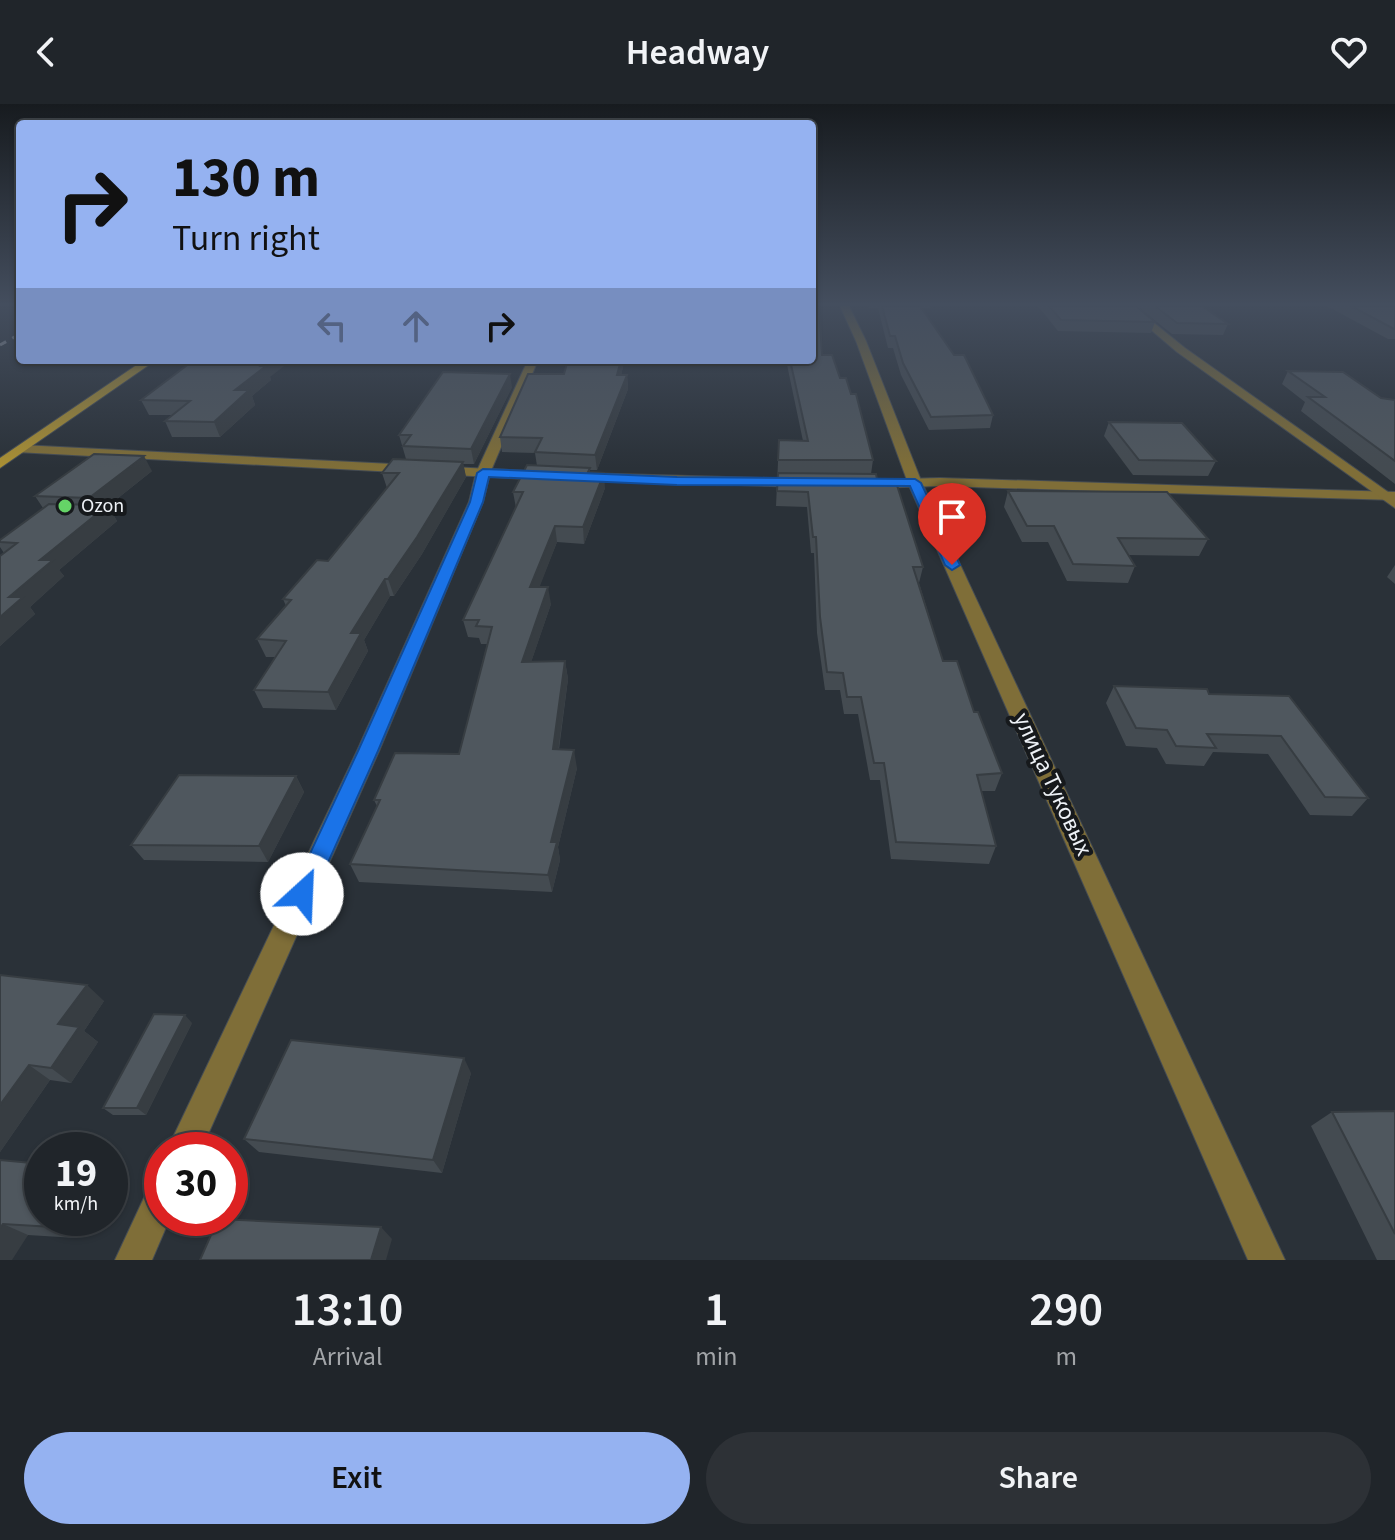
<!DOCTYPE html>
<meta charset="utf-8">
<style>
body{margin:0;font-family:"Source Sans 3",sans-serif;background:#2d3136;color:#f1f3f6;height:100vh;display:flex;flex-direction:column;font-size:30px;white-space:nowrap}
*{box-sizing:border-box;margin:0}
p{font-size:26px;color:#a2a5a8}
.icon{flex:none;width:44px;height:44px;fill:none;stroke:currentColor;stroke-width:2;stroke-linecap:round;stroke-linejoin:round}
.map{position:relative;height:1156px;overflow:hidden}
.panel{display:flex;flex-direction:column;background:#20252a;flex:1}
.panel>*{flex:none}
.hud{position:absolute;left:16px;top:16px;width:800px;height:244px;border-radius:8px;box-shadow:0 2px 6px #0004,0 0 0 2px #3d4247;background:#95b2f1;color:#111;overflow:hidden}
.speed{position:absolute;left:24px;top:1028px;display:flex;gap:16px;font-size:40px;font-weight:700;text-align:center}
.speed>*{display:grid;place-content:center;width:104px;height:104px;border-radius:50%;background:#20252a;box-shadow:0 2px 6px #0004,0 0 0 2px #3d4247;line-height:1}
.speed small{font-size:20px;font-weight:400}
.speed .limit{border:12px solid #d22;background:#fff;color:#111}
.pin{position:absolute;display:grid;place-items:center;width:68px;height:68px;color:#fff;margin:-82px -34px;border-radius:50% 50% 50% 0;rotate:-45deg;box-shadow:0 0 8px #0007}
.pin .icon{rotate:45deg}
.me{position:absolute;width:88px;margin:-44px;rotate:25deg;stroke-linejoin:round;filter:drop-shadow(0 0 6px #0008)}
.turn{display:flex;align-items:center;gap:28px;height:168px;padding:0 24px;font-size:36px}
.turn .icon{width:104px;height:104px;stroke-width:2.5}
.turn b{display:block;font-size:56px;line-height:68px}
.lanes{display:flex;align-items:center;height:76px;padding:0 24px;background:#0003;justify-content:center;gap:40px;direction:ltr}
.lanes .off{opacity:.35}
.eta{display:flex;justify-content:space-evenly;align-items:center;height:136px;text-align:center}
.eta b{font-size:48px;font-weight:600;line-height:56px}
.cta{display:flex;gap:16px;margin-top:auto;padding:16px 24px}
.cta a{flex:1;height:92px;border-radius:48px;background:#95b2f1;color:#111;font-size:32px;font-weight:600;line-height:92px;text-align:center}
.cta a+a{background:#2d3136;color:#f1f3f6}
header{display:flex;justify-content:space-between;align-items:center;height:104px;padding:0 24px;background:#20252a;font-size:36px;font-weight:600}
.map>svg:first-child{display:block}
</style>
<header><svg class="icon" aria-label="back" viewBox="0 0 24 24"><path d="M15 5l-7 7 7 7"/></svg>Headway<svg class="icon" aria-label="heart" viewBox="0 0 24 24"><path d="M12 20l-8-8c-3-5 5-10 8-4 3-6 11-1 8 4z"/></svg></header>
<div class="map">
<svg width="1395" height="1156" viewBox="0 0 1395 1156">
<rect width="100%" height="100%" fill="#2a3138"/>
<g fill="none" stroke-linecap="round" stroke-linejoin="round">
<!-- service casing -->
<g stroke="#454c53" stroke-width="2">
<g id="service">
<path d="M 21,341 L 548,368 L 555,372 L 548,376 L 16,348 L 14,345 Z"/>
<path d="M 580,369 L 804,375 L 811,379 L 804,383 L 575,376 L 575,370 Z"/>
<path d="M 940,374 L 1395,388 L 1395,396 L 940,382 L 868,384 L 861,380 L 868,376 Z"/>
</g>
</g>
<!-- minor casing -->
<g stroke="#454c53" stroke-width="2">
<g id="minor">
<path d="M 840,202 L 849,202 L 866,237 L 922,379 L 1285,1156 L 1248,1156 L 908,379 L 856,237 Z"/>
<path d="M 1123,202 L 1133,202 L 1185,244 L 1395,393 L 1395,404 L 1177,248 Z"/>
<path d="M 528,256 L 538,256 L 490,369 L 483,398 L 379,647 L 201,1046 L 167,1046 L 357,647 L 469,398 L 476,369 Z"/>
<path d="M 162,1076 L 162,1114 L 170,1114 L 152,1156 L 115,1156 L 150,1081 Z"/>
</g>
</g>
<!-- secondary casing -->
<g stroke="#454c53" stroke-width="2">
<path id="secondary" d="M 144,256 L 156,256 L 0,364 L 0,354 Z"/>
</g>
<!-- service -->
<use href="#service" fill="#7f6e38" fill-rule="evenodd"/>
<!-- minor -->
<use href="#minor" fill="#7f6e38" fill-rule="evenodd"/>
<!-- secondary -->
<use href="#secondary" fill="#ab9033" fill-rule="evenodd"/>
<!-- rail -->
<path stroke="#a1a6ac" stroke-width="3" stroke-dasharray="7 7" stroke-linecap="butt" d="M 0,241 L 20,230"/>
</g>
<!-- wall -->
<g fill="#444b51">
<path d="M 869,202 L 931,202 L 930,204 L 921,204 L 993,311 L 990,324 L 929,326 L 901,271 L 893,244 L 888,244 L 878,204 L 869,204 Z"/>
<path d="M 1038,202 L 1136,202 L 1155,218 L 1151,229 L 1058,227 Z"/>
<path d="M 1137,202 L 1202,202 L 1228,220 L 1223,231 L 1172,230 Z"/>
<path d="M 1327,202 L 1395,202 L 1395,235 L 1388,235 Z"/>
<path d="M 822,251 L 840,274 L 873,356 L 871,370 L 877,375 L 923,463 L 919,479 L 943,557 L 974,608 L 1002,669 L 995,687 L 981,687 L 996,742 L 989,760 L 891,755 L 880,676 L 870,676 L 858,610 L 844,610 L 840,586 L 825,586 L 817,529 L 814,449 L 811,449 L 807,403 L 776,402 L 779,336 L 803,337 L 786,256 L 812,256 Z"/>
<path d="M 568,256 L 623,256 L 623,263 L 621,271 L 627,271 L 628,285 L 597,366 L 590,366 L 590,368 L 605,384 L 584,440 L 557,438 L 539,483 L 551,500 L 531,558 L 565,557 L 568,575 L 559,645 L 577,664 L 558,743 L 560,756 L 552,788 L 359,778 L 350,760 L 377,702 L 374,696 L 459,650 L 487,540 L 481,540 L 479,534 L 468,533 L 463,516 L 516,404 L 513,388 L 537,362 L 535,349 L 502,348 L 500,333 L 564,270 Z"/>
<path d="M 1288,267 L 1381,294 L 1395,296 L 1395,380 L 1301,307 L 1305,298 L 1282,280 Z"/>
<path d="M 270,273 L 271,276 L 252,292 L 255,301 L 220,333 L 172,333 L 165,317 L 172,311 L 149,311 L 141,296 Z"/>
<path d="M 512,283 L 474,360 L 463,360 L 466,373 L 422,450 L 394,492 L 390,492 L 364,536 L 368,547 L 336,606 L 263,604 L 254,586 L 276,553 L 266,553 L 257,535 L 286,502 L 283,495 L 328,457 L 387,384 L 382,369 L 406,355 L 399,331 Z"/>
<path d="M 1109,318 L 1216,357 L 1208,372 L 1133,371 L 1104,332 Z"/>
<path d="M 152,367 L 108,402 L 117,417 L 59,466 L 64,472 L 30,503 L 35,510 L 0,542 L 0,452 L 4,449 L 0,443 L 0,436 L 43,404 L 35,392 Z"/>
<path d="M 1008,387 L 1208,435 L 1199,452 L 1128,451 L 1135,462 L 1128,479 L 1067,477 L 1048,438 L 1022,438 L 1004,403 Z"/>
<path d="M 1395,461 L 1395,480 L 1387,473 Z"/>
<path d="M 1114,582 L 1209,590 L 1289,592 L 1368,694 L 1352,712 L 1310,711 L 1268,650 L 1213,648 L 1204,662 L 1166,660 L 1157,644 L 1126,642 L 1106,599 Z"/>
<path d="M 296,672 L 304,688 L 268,758 L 144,756 L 131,741 Z"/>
<path d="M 0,871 L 104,897 L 84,927 L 98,938 L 71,979 L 50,976 L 0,1048 Z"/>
<path d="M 192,919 L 146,1011 L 113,1011 L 103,1004 Z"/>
<path d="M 471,969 L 442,1069 L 259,1048 L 244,1035 Z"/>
<path d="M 1395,1007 L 1395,1156 L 1377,1156 L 1311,1022 L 1332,1008 Z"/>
<path d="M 0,1056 L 42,1114 L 87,1114 L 76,1134 L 28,1131 L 0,1156 Z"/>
</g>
<!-- shaded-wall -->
<g fill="#373d42">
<path d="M 268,256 L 292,256 L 270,273 L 271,276 L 252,292 L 255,301 L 220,333 L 214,318 L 235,286 L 261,262 Z"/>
<path d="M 621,256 L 623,256 L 623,263 L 618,285 L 617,271 Z"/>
<path d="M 510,270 L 512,283 L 474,360 L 471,345 Z"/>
<path d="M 627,271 L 628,285 L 597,366 L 595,351 Z"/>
<path d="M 144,352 L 152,367 L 108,402 L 117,417 L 59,466 L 64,472 L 30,503 L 35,510 L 0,542 L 0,513 L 9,493 L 40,456 L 98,410 L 89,394 Z"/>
<path d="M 463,358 L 466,373 L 422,450 L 394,492 L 388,475 Z"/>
<path d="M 604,369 L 605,384 L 584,440 L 583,423 Z"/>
<path d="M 555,422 L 557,438 L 533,500 L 530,483 Z"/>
<path d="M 385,475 L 390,492 L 364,536 L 368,547 L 336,606 L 328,588 L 351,529 Z"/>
<path d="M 548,483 L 551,500 L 525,576 L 522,558 Z"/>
<path d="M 565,557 L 568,575 L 556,663 L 553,645 Z"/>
<path d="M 574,646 L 577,664 L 558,743 L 560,756 L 552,788 L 548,771 L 551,738 Z"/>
<path d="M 296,672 L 304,688 L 268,758 L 259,742 Z"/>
<path d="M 87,881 L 104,897 L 84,927 L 98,938 L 71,979 L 51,964 L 58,920 Z"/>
<path d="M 185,911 L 192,919 L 146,1011 L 137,1004 Z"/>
<path d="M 464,954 L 471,969 L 442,1069 L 433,1056 Z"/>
<path d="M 29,961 L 50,976 L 0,1048 L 0,1001 Z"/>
<path d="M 58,1114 L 87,1114 L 76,1134 L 53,1123 Z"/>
<path d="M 3,1120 L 28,1131 L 12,1156 L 0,1156 L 0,1124 Z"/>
<path d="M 381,1123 L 392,1135 L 386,1156 L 371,1156 Z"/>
</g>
<!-- building -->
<g fill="#4f575e" stroke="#373d42" stroke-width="2">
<path d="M 812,202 L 819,202 L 822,251 L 832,251 L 840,274 L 846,274 L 851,290 L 856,290 L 873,356 L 778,356 L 779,336 L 808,337 L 790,256 L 812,256 Z"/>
<path d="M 882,202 L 920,202 L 954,251 L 964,251 L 993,311 L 931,313 L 903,259 L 895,232 L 890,232 Z"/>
<path d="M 1049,202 L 1136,202 L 1155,218 L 1061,216 Z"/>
<path d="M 1155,202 L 1202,202 L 1228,220 L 1177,219 Z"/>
<path d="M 1351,202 L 1395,202 L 1395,225 L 1394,225 Z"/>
<path d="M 194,256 L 268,256 L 261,262 L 266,262 L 235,286 L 249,286 L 214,318 L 165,317 L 190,297 L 141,296 Z"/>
<path d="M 568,256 L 621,256 L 617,271 L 627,271 L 595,351 L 535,348 L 542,334 L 500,333 L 528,270 L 564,270 Z"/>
<path d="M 1288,267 L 1343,268 L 1381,294 L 1395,296 L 1395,357 L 1308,293 L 1325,293 Z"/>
<path d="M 443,268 L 510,270 L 471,345 L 403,342 L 411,331 L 399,331 Z"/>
<path d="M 1109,318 L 1182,319 L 1216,357 L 1139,356 Z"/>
<path d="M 94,350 L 144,352 L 89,394 L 35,392 Z"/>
<path d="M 393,355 L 463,358 L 417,433 L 388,475 L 385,475 L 351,529 L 361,529 L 328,588 L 254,586 L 286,537 L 257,535 L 291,496 L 283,495 L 317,456 L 328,457 L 399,369 L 382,369 Z"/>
<path d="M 527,361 L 590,364 L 588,368 L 604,369 L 583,423 L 555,422 L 530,483 L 548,483 L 522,558 L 565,557 L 553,645 L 574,646 L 551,738 L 557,738 L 548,771 L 350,760 L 380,696 L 374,696 L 395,649 L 459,650 L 492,523 L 476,522 L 479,516 L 463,516 L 523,388 L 513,388 Z"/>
<path d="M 778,369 L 876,370 L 877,375 L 895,375 L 923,463 L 913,463 L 943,557 L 957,557 L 974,608 L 978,608 L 1002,669 L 977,671 L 996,742 L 896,738 L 884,659 L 874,659 L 861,593 L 847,593 L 843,569 L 827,568 L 820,513 L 816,433 L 813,433 L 808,388 L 777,387 Z"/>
<path d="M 1008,387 L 1167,388 L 1208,435 L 1118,434 L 1135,462 L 1073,460 L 1054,422 L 1027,422 Z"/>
<path d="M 49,400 L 108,401 L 40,456 L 53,456 L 9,493 L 23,493 L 0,513 L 0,452 L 17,439 L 0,438 L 0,436 Z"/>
<path d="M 1114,582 L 1207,585 L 1209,590 L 1289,592 L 1368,694 L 1325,693 L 1281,632 L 1207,630 L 1216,644 L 1176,642 L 1167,626 L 1136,624 Z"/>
<path d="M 179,671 L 296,672 L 259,742 L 131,741 Z"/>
<path d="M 0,871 L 87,881 L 58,920 L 79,923 L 51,964 L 29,961 L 0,1001 Z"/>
<path d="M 154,910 L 185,911 L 137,1004 L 103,1004 Z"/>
<path d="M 291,936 L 464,954 L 433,1056 L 244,1035 Z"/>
<path d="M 1395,1007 L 1395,1130 L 1332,1008 Z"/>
<path d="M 0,1056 L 42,1060 L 42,1114 L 58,1114 L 53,1123 L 3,1120 L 0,1124 Z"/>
<path d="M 218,1115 L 381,1123 L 371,1156 L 200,1156 Z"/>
</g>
<!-- sky -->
<linearGradient id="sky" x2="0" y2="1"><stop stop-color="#171b1f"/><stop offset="0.55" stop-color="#444e5e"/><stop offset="1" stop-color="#444e5e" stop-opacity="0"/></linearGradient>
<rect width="1395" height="364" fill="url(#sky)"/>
<!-- route -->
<path fill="#1a73e8" stroke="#114b97" stroke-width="2" d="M 483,365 L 677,373 L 915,375 L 921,379 L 960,461 L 952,466 L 945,461 L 910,382 L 677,381 L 489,373 L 483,398 L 378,647 L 314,790 L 311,797 L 302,800 L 294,797 L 291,790 L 358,647 L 470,398 L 477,369 Z"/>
<!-- markers -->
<circle fill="#65d467" stroke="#16191c" stroke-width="3" cx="65" cy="402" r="8"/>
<g text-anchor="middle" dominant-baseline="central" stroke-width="8" stroke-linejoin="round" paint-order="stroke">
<!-- far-poi labels -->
<g font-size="20" fill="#edf1f6" stroke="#16191c" text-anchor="start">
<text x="81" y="402">Ozon</text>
</g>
<!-- street labels -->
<g font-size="24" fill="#edf1f6" stroke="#16191c">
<text transform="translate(1053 680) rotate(65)">улица Туковых</text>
</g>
</g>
</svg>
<div class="speed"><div>19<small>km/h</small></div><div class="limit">30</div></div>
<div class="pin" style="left:952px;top:461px;background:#d93025"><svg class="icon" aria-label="arrive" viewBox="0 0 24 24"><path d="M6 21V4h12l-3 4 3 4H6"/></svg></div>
<svg class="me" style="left:302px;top:790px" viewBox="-20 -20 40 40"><circle r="19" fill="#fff"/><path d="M0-13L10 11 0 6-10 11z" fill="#1a73e8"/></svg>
<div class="hud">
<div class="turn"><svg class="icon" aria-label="right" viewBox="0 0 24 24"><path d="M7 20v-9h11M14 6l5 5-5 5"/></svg><div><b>130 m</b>Turn right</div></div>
<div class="lanes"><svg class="icon off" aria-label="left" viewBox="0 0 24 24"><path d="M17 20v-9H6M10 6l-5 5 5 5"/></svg><svg class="icon off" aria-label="ahead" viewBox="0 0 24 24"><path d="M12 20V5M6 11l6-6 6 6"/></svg><svg class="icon" aria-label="right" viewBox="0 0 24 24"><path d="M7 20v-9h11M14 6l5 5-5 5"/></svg></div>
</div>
</div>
<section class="panel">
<div class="eta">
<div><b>13:10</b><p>Arrival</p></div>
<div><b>1</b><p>min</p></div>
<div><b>290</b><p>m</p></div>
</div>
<div class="cta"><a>Exit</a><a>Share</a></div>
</section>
